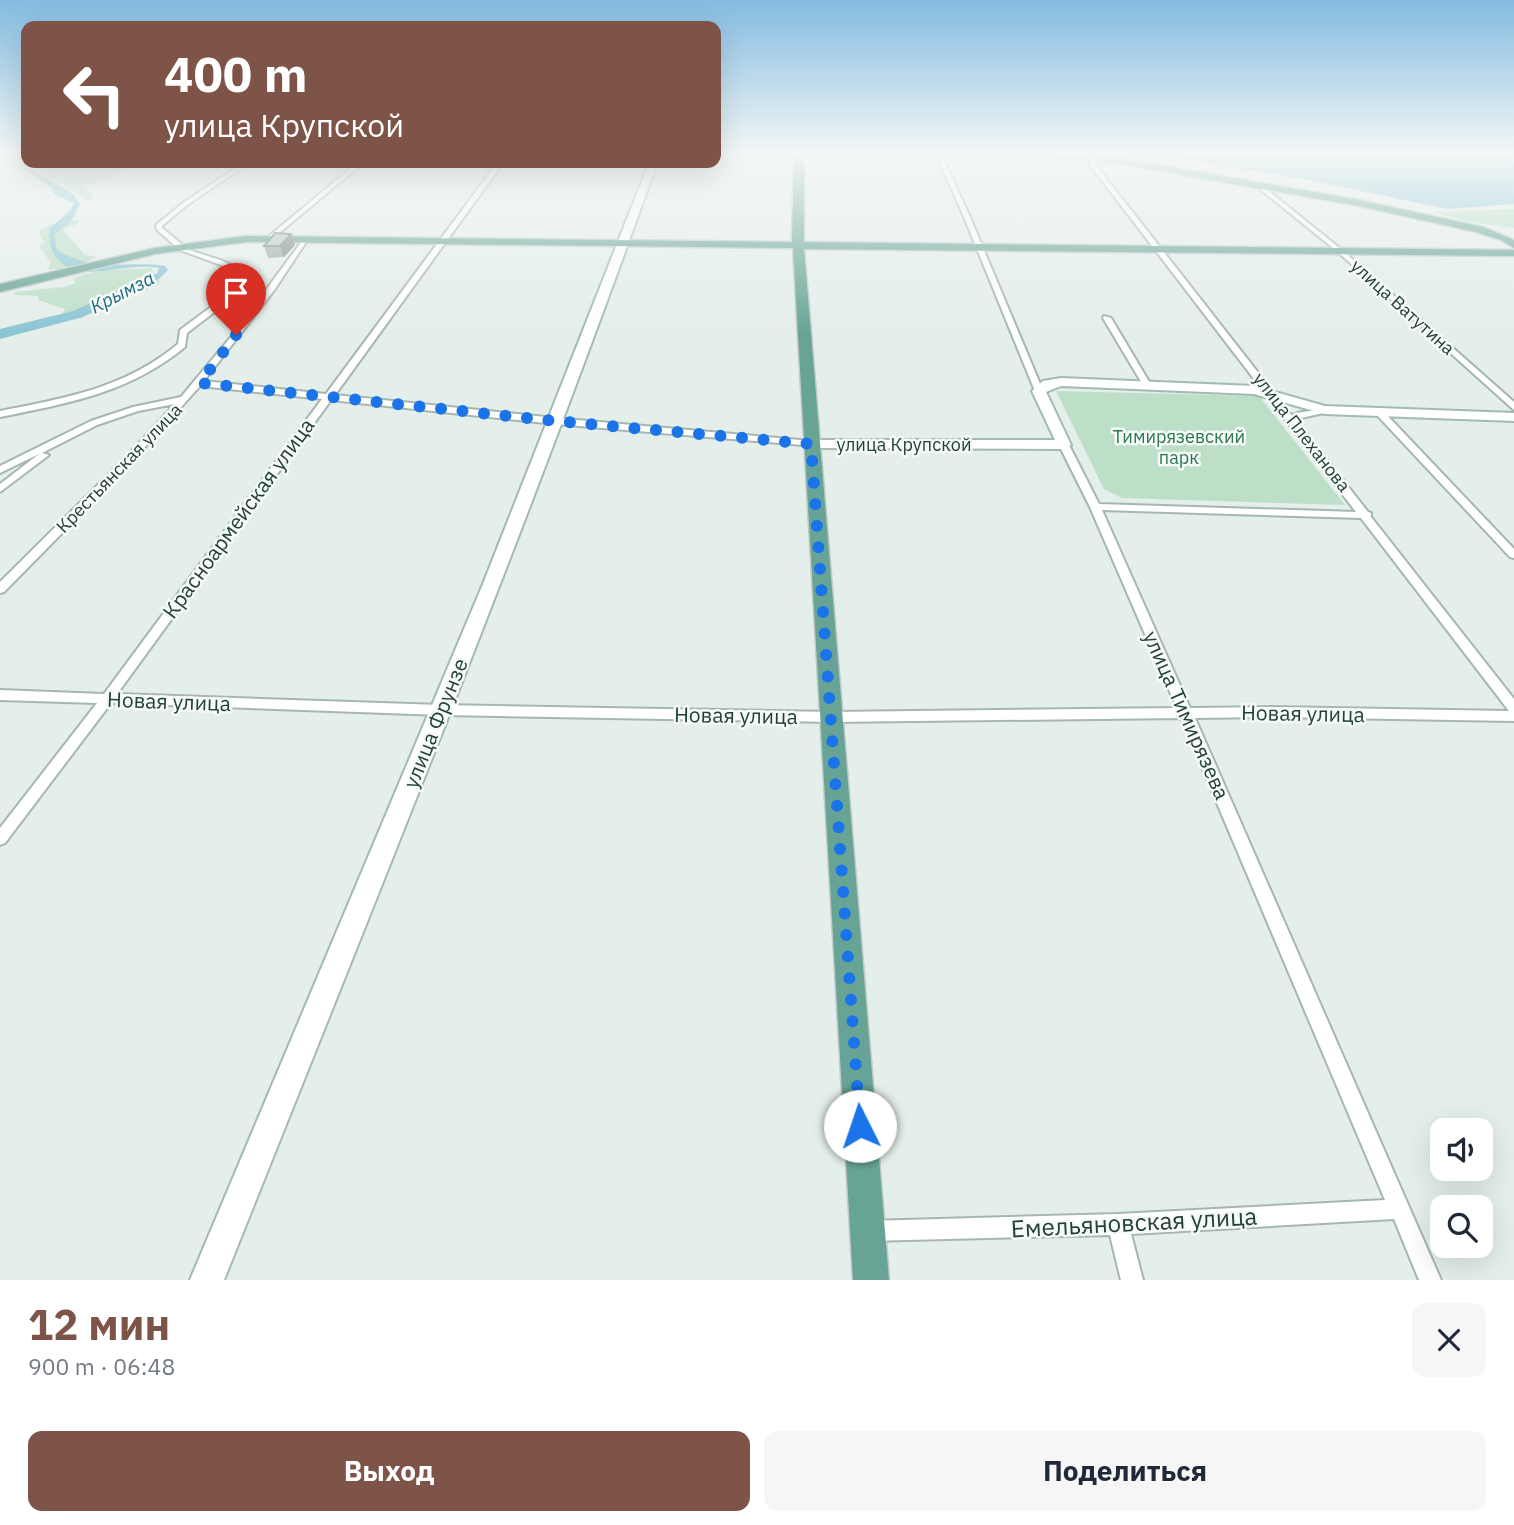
<!DOCTYPE html>
<html lang="ru">
<meta charset="utf-8">
<style>
body{margin:0;font-family:"IBM Plex Sans",sans-serif;background:#f6f6f7;color:#1f2937;height:100vh;display:flex;flex-direction:column;font-size:26px;white-space:nowrap}
*{box-sizing:border-box;margin:0}
p{font-size:23px;color:#747a83}
.icon{flex:none;width:38px;height:38px;fill:none;stroke:currentColor;stroke-width:2;stroke-linecap:round;stroke-linejoin:round}
.map{position:relative;height:1280px;overflow:hidden}
.panel{display:flex;flex-direction:column;background:#fff;flex:1}
.panel>*{flex:none}
.top-card{position:absolute;left:21px;top:21px;width:700px;height:147px;border-radius:14px;box-shadow:0 7px 28px #0002;background:#7e5348;color:#fff;overflow:hidden}
.controls{position:absolute;left:1430px;top:1118px;display:grid;gap:14px}
.controls a{display:grid;place-items:center;width:63px;height:63px;border-radius:14px;background:#fff;box-shadow:0 7px 28px #0002;font-size:35px}
.pin{position:absolute;display:grid;place-items:center;width:60px;height:60px;color:#fff;margin:-72px -30px;border-radius:50% 50% 50% 0;rotate:-45deg;box-shadow:0 0 7px #0007}
.pin .icon{rotate:45deg}
.me{position:absolute;width:77px;margin:-38px;rotate:356deg;stroke-linejoin:round;filter:drop-shadow(0 0 5px #0008)}
.turn{display:flex;align-items:center;gap:24px;height:147px;padding:0 28px;font-size:32px}
.turn .icon{width:91px;height:91px;stroke-width:2.5}
.turn b{display:block;font-size:49px;line-height:60px}
.round{display:grid;place-items:center;flex:none;width:74px;height:74px;border-radius:14px;background:#f6f6f7}
.summary{display:flex;align-items:center;justify-content:space-between;height:119px;padding:0 28px}
h1{font-size:42px;font-weight:700;line-height:52px;color:#7e5348}
.primary-button{display:flex;gap:14px;margin-top:auto;padding:14px 28px}
.primary-button a{flex:1;height:80px;border-radius:14px;background:#7e5348;color:#fff;font-size:28px;font-weight:700;line-height:80px;text-align:center}
.primary-button a+a{background:#f6f6f7;color:#1f2937}
.map>svg:first-child{display:block}
</style>
<div class="map">
<svg width="1514" height="1280" viewBox="0 0 1514 1280">
<rect width="100%" height="100%" fill="#e4eeea"/>
<!-- green -->
<g fill="#bddfc7">
<path d="M 34,163 L 133,163 C 118,174 104,183 84,185 L 94,197 L 86,202 L 74,190 L 46,175 Z"/>
<path d="M 1514,209 L 1514,228 L 1464,221 L 1434,212 Z"/>
<path d="M 79,220 L 77,224 L 63,230 L 85,255 L 98,257 L 69,269 L 48,269 L 51,263 L 39,246 L 45,242 L 39,235 L 40,231 L 51,224 Z"/>
<path d="M 151,268 L 160,282 L 158,285 L 79,318 L 68,319 L 61,316 L 65,309 L 38,300 L 39,296 L 15,295 L 14,292 L 63,287 L 76,283 L 73,279 C 94,268 127,270 151,268 Z"/>
<path d="M 1056,391 L 1259,396 L 1345,505 L 1122,498 L 1104,489 Z"/>
</g>
<!-- water -->
<g fill="#8cc5d3">
<path d="M 16,152 L 25,152 L 26,163 L 30,168 L 72,193 L 80,204 L 72,220 L 54,235 L 57,250 C 97,274 123,260 165,266 L 168,270 L 159,279 L 90,310 L 84,309 L 147,281 L 157,273 L 159,268 C 132,263 101,275 81,271 C 56,266 47,251 50,228 L 70,211 L 74,203 L 54,194 L 51,187 L 21,167 Z"/>
<path d="M 1136,152 L 1514,152 L 1514,204 L 1447,209 L 1304,179 Z"/>
</g>
<g fill="none" stroke-linecap="round" stroke-linejoin="round">
<!-- river -->
<path fill="#8cc5d3" fill-rule="evenodd" d="M 115,292 L 122,296 L 120,299 L 83,317 L 0,339 L 0,329 L 73,311 Z"/>
<!-- street casing -->
<g stroke="#a6b6b1" stroke-width="4">
<g id="street">
<path d="M 935,152 L 940,152 L 970,217 L 1043,391 L 1042,393 L 1035,391 L 964,217 Z"/>
<path d="M 1092,154 L 1095,156 L 1095,164 L 1292,416 L 1297,413 L 1328,408 L 1328,412 L 1301,418 L 1300,425 L 1368,512 L 1371,513 L 1371,517 L 1514,699 L 1514,721 L 1272,717 L 1195,718 L 1441,1280 L 1419,1280 L 1394,1219 L 1131,1234 L 1143,1280 L 1121,1280 L 1110,1235 L 868,1241 L 861,1238 L 858,1231 L 861,1224 L 868,1221 L 1118,1214 L 1385,1200 L 1181,718 L 832,722 L 441,715 L 111,703 L 5,843 L 0,845 L 0,828 L 97,703 L 0,700 L 0,690 L 104,694 L 322,399 L 200,386 L 127,467 L 4,592 L 0,593 L 0,582 L 120,463 L 175,404 L 138,411 L 97,425 L 42,453 L 49,455 L 0,492 L 0,484 L 39,454 L 0,473 L 0,466 L 91,421 L 133,407 L 181,397 L 235,332 L 305,237 L 308,239 L 275,289 L 204,381 L 326,394 L 497,163 L 503,163 L 335,395 L 555,418 L 811,441 L 816,444 L 814,446 L 555,424 L 331,400 L 117,694 L 441,705 L 832,712 L 1177,708 L 1090,507 L 1059,445 L 1061,443 L 1064,442 L 1069,445 L 1099,504 L 1356,512 L 1090,165 L 1089,156 ZM 1102,510 L 1361,518 L 1509,711 L 1272,707 L 1190,708 Z"/>
<path d="M 243,163 L 249,163 L 187,205 L 162,226 L 162,228 L 189,250 L 223,261 L 240,270 L 244,280 L 233,298 L 187,333 L 185,347 C 129,393 69,403 0,417 L 0,411 C 66,398 125,388 178,344 L 180,330 L 227,295 L 236,280 L 235,272 L 224,266 L 180,250 L 157,230 L 156,225 L 183,203 Z"/>
<path d="M 357,163 L 363,163 L 272,239 L 268,239 L 268,237 Z"/>
<path d="M 1255,183 L 1259,183 L 1342,250 L 1514,402 L 1514,410 L 1338,252 L 1255,185 Z"/>
<path d="M 1104,316 L 1111,318 L 1151,385 L 1150,387 L 1143,385 L 1103,318 Z"/>
<path d="M 1379,409 L 1382,410 L 1514,549 L 1514,558 L 1510,557 L 1376,414 L 1375,412 Z"/>
</g>
</g>
<!-- secondary casing -->
<g stroke="#a2bab2" stroke-width="4">
<g id="secondary">
<path d="M 649,163 L 657,163 C 523,539 372,909 224,1280 L 190,1280 L 483,584 Z"/>
<path d="M 1061,378 L 1254,386 L 1325,406 L 1514,413 L 1514,421 L 1325,414 L 1254,394 L 1061,386 L 1046,392 L 1071,445 L 1064,449 L 811,448 L 804,444 L 811,440 L 1055,440 L 1032,391 L 1043,381 Z"/>
</g>
</g>
<!-- primary casing -->
<g stroke="#c1cac8" stroke-width="3">
<path id="primary" d="M 794,152 L 1092,153 L 1359,200 L 1483,227 L 1514,240 L 1514,248 L 1501,240 L 1476,232 L 1359,206 L 1092,159 L 804,155 L 804,242 L 1514,250 L 1514,256 L 804,249 L 889,1280 L 853,1280 L 793,248 L 246,242 L 155,254 L 0,292 L 0,284 L 155,248 L 246,236 L 792,242 Z"/>
</g>
<!-- street -->
<use href="#street" fill="#fff" fill-rule="evenodd"/>
<!-- secondary -->
<use href="#secondary" fill="#fff" fill-rule="evenodd"/>
<!-- primary -->
<use href="#primary" fill="#68a496" fill-rule="evenodd"/>
</g>
<!-- wall -->
<path fill="#9fada8" d="M 295,245 L 284,257 L 268,258 L 264,246 Z"/>
<!-- shaded-wall -->
<path fill="#828d88" d="M 291,234 L 295,245 L 284,257 L 280,246 Z"/>
<!-- building -->
<path fill="#b9c9c3" stroke="#828d88" stroke-width="2" d="M 275,233 L 291,234 L 280,246 L 264,246 Z"/>
<!-- sky -->
<linearGradient id="sky" x2="0" y2="1"><stop stop-color="#83bbe0"/><stop offset="0.46" stop-color="#f3f7f6"/><stop offset="1" stop-color="#f3f7f6" stop-opacity="0"/></linearGradient>
<rect width="1514" height="332" fill="url(#sky)"/>
<g fill="none" stroke-linecap="round" stroke-linejoin="round">
<!-- route -->
<path stroke="#1a73e8" stroke-width="12" stroke-dasharray="0 21.6" d="M 236,335 L 200,383 L 555,421 L 811,444 L 860,1126"/>
</g>
<g text-anchor="middle" dominant-baseline="central" stroke-width="5" stroke-linejoin="round" paint-order="stroke">
<!-- far-street labels -->
<g font-size="18" fill="#234039" stroke="#f5faf8">
<text transform="translate(1403 307) rotate(42)">улица Ватутина</text>
<text transform="translate(1302 432) rotate(52)">улица Плеханова</text>
<text x="904" y="444">улица Крупской</text>
<text transform="translate(119 468) rotate(-46)">Крестьянская улица</text>
</g>
<!-- far-park labels -->
<g font-size="18" fill="#2c784c" stroke="#f5faf8">
<text x="1179" y="436">Тимирязевский<tspan x="1179" dy="21">парк</tspan></text>
</g>
<!-- far-water labels -->
<g font-size="19" font-style="italic" fill="#1c697d" stroke="#f5faf8">
<text transform="translate(122 292) rotate(-27)">Крымза</text>
</g>
<!-- street labels -->
<g font-size="21" fill="#234039" stroke="#f5faf8">
<text transform="translate(238 518) rotate(-54)">Красноармейская улица</text>
<text transform="translate(169 701) rotate(2)">Новая улица</text>
<text transform="translate(1303 713) rotate(1)">Новая улица</text>
<text transform="translate(736 715) rotate(1)">Новая улица</text>
<text transform="translate(1187 715) rotate(66)">улица Тимирязева</text>
<text transform="translate(435 723) rotate(-68)">улица Фрунзе</text>
</g>
<!-- near-street labels -->
<g font-size="24" fill="#234039" stroke="#f5faf8">
<text transform="translate(1134 1222) rotate(-3)">Емельяновская улица</text>
</g>
</g>
</svg>
<div class="controls">
<a><svg class="icon" aria-label="sound" viewBox="0 0 24 24"><path d="M4 9h4l5-4v14l-5-4H4zM17 9q2 3 0 6"/></svg></a>
<a><svg class="icon" aria-label="search" viewBox="0 0 24 24"><circle cx="10" cy="10" r="6"/><path d="M15 15l6 6"/></svg></a>
</div>
<div class="pin" style="left:236px;top:335px;background:#d93025"><svg class="icon" aria-label="arrive" viewBox="0 0 24 24"><path d="M6 21V4h12l-3 4 3 4H6"/></svg></div>
<svg class="me" style="left:860px;top:1126px" viewBox="-20 -20 40 40"><circle r="19" fill="#fff"/><path d="M0-13L10 11 0 6-10 11z" fill="#1a73e8"/></svg>
<div class="top-card">
<div class="turn"><svg class="icon" aria-label="left" viewBox="0 0 24 24"><path d="M17 20v-9H6M10 6l-5 5 5 5"/></svg><div><b>400 m</b>улица Крупской</div></div>
</div>
</div>
<section class="panel">
<div class="summary"><div><h1>12 мин</h1><p>900 m · 06:48</p></div><a class="round"><svg class="icon" aria-label="close" viewBox="0 0 24 24"><path d="M6 6l12 12M18 6L6 18"/></svg></a></div>
<div class="primary-button"><a>Выход</a><a>Поделиться</a></div>
</section>
